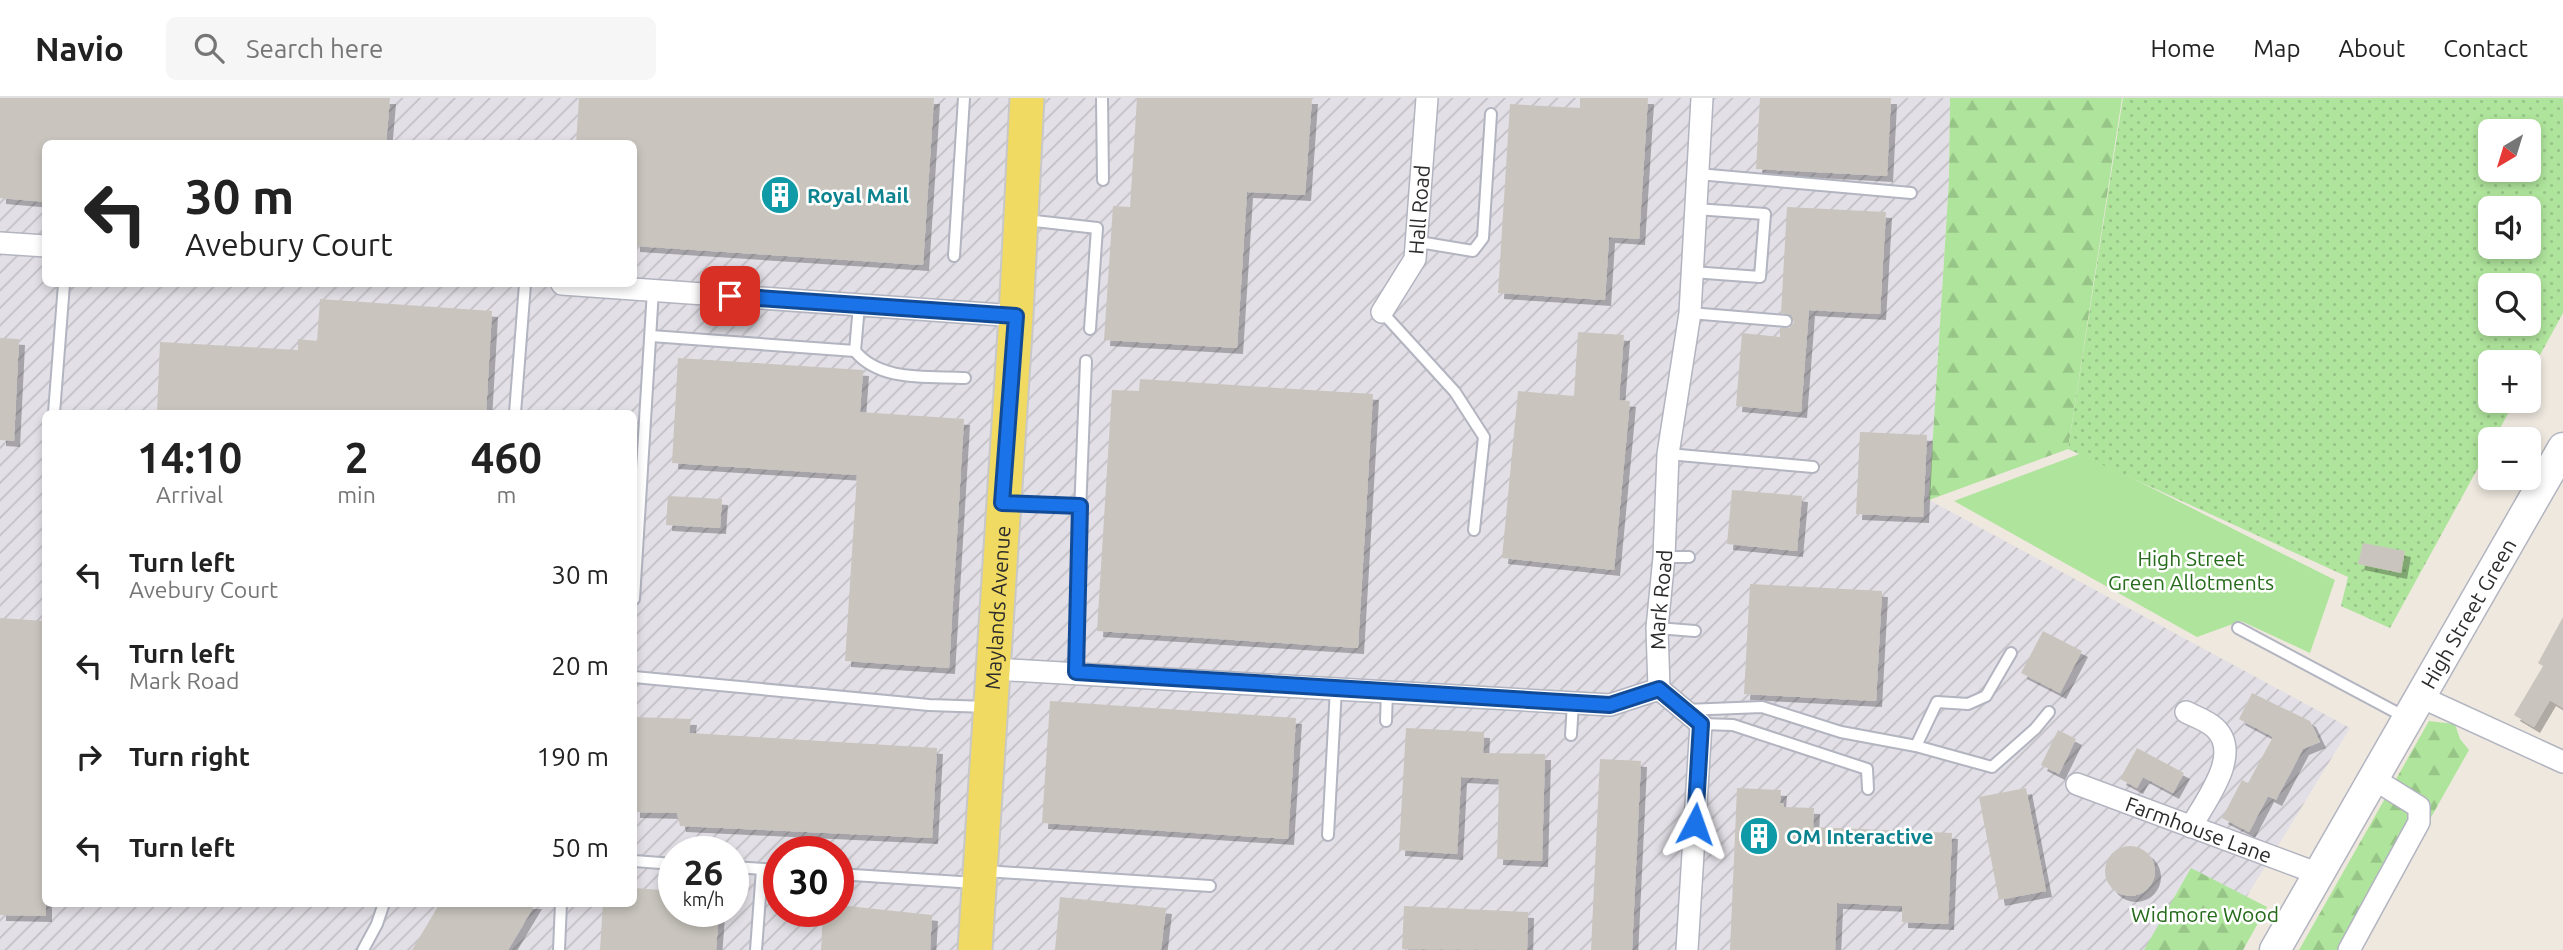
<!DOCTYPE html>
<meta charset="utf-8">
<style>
body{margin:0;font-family:Ubuntu,sans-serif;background:#f6f6f6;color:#222;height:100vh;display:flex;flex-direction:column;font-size:26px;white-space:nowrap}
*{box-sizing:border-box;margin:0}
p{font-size:23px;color:#767676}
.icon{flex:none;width:38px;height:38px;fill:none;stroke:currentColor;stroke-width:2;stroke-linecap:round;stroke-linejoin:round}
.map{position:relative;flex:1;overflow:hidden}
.details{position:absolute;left:42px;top:312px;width:595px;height:497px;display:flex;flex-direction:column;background:#fff;border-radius:10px;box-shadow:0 4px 10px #0003}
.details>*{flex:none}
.top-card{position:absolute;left:42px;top:42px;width:595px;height:147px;border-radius:10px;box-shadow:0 4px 10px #0003;background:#fff;color:#222;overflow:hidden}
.needle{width:46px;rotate:218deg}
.buttons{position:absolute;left:2478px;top:21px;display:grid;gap:14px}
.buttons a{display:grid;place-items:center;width:63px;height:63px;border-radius:10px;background:#fff;box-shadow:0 4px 10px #0003;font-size:35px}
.speed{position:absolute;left:658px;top:738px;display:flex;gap:14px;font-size:35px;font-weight:700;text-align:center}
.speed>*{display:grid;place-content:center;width:91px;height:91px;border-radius:50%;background:#fff;box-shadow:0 4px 10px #0003;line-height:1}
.speed small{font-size:18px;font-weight:400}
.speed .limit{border:10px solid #d22;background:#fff;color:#111}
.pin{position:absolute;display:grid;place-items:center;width:60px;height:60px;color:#fff;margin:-30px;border-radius:14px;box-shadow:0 4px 10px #0006}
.me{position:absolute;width:77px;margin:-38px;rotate:4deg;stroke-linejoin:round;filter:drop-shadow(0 0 5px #0008)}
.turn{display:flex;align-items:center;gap:24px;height:147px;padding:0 28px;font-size:32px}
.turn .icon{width:91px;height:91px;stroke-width:2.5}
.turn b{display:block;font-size:49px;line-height:60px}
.eta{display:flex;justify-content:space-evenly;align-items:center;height:119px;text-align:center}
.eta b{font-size:42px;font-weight:700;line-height:49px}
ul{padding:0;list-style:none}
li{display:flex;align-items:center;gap:21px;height:91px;padding:0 28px}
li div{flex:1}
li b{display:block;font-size:26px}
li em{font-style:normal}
header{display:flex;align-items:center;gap:42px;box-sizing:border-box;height:98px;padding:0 35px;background:#fff;border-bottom:2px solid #e0e0e0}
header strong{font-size:33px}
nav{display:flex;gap:38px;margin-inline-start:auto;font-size:24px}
.search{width:490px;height:63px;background:#f6f6f6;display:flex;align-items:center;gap:18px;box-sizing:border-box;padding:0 24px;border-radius:10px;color:#767676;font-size:26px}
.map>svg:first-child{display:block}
</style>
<header>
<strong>Navio</strong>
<div class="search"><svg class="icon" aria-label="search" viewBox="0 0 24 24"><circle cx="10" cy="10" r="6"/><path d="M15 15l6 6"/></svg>Search here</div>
<nav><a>Home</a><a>Map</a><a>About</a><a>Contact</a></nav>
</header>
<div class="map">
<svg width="2563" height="852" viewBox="0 0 2563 852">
<defs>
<pattern id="industrial-furrows" width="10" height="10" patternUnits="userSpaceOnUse" patternTransform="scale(1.75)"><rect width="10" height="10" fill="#e2dfe6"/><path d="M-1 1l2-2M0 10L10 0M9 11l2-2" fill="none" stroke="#c2c0c5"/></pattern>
<pattern id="forest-firs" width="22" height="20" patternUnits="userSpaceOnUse" patternTransform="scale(1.75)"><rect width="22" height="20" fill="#afe49c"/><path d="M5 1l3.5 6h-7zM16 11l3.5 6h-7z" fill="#97c487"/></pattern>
<pattern id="park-dots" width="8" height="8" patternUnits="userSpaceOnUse" patternTransform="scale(1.75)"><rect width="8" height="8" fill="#afe49c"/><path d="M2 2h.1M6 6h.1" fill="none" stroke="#97c487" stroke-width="1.8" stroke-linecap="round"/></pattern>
<filter id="shadow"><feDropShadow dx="6" dy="6" stdDeviation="0" flood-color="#0004"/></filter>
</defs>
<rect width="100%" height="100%" fill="#eee8df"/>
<!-- industrial -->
<path fill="url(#industrial-furrows)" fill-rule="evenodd" d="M 0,0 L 1950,0 L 1949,82 L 1929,402 L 2350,630 L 2214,852 L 0,852 ZM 46,46 L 634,46 L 634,186 L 46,186 ZM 46,315 L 634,315 L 634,805 L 46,805 ZM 674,754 L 733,754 L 733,814 L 674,814 ZM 779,754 L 838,754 L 838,814 L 779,814 Z"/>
<!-- grass -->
<path fill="#afe49c" d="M 2082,355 L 2335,482 L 2310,555 L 2241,523 L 2197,539 L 1954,403 Z"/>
<!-- forest -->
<g fill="url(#forest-firs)">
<path d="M 1950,0 L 2122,0 L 2068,351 L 1929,402 L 1949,82 Z"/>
<path d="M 2429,623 L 2455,626 L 2460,641 L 2469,652 L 2356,852 L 2299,852 Z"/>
<path d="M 2191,770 L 2267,809 L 2243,852 L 2144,852 Z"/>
</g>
<!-- park -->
<path fill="url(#park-dots)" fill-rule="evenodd" d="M 2123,0 L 2563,0 L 2563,215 L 2529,277 L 2529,264 L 2490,264 L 2490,303 L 2515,303 L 2494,341 L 2490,341 L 2490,348 L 2390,530 L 2341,508 L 2348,479 L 2068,351 ZM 2490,33 L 2529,33 L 2529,72 L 2490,72 ZM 2490,110 L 2529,110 L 2529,149 L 2490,149 ZM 2490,187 L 2529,187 L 2529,226 L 2490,226 Z"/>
<!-- building -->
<g fill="#c9c5be" filter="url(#shadow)">
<path d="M 0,0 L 390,0 L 386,46 L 46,46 L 46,104 L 0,100 Z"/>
<path d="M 579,0 L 934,0 L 923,167 L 634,148 L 634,46 L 576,46 Z"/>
<path d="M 1137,0 L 1312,0 L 1305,97 L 1247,94 L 1237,250 L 1104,242 L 1113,108 L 1130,109 Z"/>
<path d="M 1580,0 L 1648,0 L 1639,141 L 1609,139 L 1605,202 L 1498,195 L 1510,6 L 1580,10 Z"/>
<path d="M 1760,0 L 1891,0 L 1887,78 L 1756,71 Z"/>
<path d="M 1787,109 L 1886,114 L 1880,216 L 1809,212 L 1801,314 L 1736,308 L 1742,235 L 1780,239 L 1780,230 L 1789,230 L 1794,224 L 1791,217 L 1781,215 Z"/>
<path d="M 320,201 L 492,213 L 486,315 L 157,315 L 160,244 L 298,252 L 298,241 L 317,243 Z"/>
<path d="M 1578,234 L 1624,237 L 1619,302 L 1630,303 L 1614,472 L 1502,460 L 1518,293 L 1574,298 Z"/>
<path d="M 0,240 L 19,241 L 14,343 L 0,342 Z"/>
<path d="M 678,260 L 863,272 L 860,314 L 964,321 L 949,570 L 845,563 L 857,377 L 672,365 Z"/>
<path d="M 1140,281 L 1373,296 L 1358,550 L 1097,533 L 1112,292 L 1139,293 Z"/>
<path d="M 1860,334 L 1927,337 L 1923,419 L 1856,416 Z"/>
<path d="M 1732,392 L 1802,398 L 1797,453 L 1727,446 Z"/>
<path d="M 668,398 L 722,401 L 720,430 L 666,427 Z"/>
<path d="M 2363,445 L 2405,453 L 2401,475 L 2358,466 Z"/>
<path d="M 1750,486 L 1882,493 L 1876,603 L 1744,596 Z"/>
<path d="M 2563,519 L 2563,610 L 2550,602 L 2534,629 L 2514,617 L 2543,568 L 2538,565 Z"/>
<path d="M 0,520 L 46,523 L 46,818 L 0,817 Z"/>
<path d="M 2043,533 L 2082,553 L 2060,595 L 2021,575 Z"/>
<path d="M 2252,595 L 2310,623 L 2320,644 L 2303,651 L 2276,702 L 2268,698 L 2249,734 L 2222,720 L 2242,682 L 2248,685 L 2273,639 L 2239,621 Z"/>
<path d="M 1050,603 L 1296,620 L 1288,741 L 1042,725 Z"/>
<path d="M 634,619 L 691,621 L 689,635 L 937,650 L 932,740 L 680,728 L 677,715 L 634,714 Z"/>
<path d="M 1406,630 L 1484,634 L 1483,655 L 1545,656 L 1542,763 L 1497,761 L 1499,681 L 1461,679 L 1457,756 L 1399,752 Z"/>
<path d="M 2058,632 L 2076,641 L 2059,676 L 2041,667 Z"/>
<path d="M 2137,650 L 2184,675 L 2173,695 L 2143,679 L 2137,690 L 2120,681 Z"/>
<path d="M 1600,661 L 1641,663 L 1632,852 L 1591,852 Z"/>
<path d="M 1737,690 L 1781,692 L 1780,705 L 1784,705 L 1784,709 L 1814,710 L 1813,729 L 1952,735 L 1948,826 L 1902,824 L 1902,808 L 1837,805 L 1835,852 L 1730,852 Z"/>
<path d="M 2026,690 L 2046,793 L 1999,802 L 1979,699 Z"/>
<circle cx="2130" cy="773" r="25"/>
<path d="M 634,790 L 674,793 L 674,814 L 719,814 L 716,852 L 600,852 L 603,805 L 634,805 Z"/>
<path d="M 1060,799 L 1166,810 L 1161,852 L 1055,852 Z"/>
<path d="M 440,805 L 536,805 L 508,852 L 412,852 Z"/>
<path d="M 838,807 L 932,817 L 930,852 L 821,852 L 823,814 L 838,814 Z"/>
<path d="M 1404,808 L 1528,814 L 1527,852 L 1402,851 Z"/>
</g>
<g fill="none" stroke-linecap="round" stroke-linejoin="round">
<!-- lane casing -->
<g stroke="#b2b4c0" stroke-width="14">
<g id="lane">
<path d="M 1102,0 L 1103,82"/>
<path d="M 1698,76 L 1911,95"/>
<path d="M 1026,122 L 1097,130 L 1090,231"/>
<path d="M 1419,144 L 1473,153 L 1483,140 L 1491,16"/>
<path d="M 954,158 L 964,0"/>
<path d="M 1692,174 L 1760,179 L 1765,116 L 1696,111"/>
<path d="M 859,207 L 855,253 C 880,284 928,278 965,280"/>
<path d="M 1382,214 L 1455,294 L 1484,339 L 1474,432"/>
<path d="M 1690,215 L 1786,223"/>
<path d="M 651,238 L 855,253"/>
<path d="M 54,315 L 64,186"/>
<path d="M 515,315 L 525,186"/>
<path d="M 1668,356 L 1813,369"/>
<path d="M 1008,405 L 1080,408"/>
<path d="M 1664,459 L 1689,459"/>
<path d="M 634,501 L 653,192"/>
<path d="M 1657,530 L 1695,533"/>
<path d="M 2238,530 L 2405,619"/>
<path d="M 1076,574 L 1076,516 L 1086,263"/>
<path d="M 634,579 L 929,607 L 988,609"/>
<path d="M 1685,612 L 1762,609 L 1841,634 L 1916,648 L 1992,669 L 2035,631 L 2049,614"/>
<path d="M 1386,623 L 1387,593"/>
<path d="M 1701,626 L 1733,627 L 1867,671 L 1868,691"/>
<path d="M 1571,637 L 1573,605"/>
<path d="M 1916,648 L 1937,604 L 1968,606 L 1986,598 L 2011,555"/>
<path d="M 1328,737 L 1336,590"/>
<path d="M 634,763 L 674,766"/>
<path d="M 733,769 L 779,772"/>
<path d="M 985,773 L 1210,788"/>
<path d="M 838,776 L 975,785"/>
<path d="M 363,852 L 377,826 L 384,805"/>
<path d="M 559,852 L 561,805"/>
<path d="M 756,852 L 762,771"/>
</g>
</g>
<!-- street casing -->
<g stroke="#b2b4c0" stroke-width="24">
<g id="street">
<path d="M 0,145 L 46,148"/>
<path d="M 562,186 L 1016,218"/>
<path id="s1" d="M 1382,214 L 1415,161 L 1427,0"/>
<path id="s2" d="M 994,571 L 1610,607 L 1659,591 L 1657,530 L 1664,459 L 1668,356 L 1690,215 L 1702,0"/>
<path d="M 1659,591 L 1701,626 L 1687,852"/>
<path d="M 2421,599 L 2563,664"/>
<path d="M 2186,614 C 2196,619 2208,623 2215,630 C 2243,656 2205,703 2191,729"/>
<path id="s3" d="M 2077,686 L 2319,776"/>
<path d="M 2349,852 L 2419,724 L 2419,709 L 2374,681"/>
</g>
</g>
<!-- secondary casing -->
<g stroke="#b2b4c0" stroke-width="33">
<g id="secondary">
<path id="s4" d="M 2275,852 L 2563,350"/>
</g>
</g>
<!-- primary casing -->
<g stroke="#c8c8c8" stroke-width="37">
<g id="primary">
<path id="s5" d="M 975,852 L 1016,218 L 1027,0"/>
</g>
</g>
<!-- lane -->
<use href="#lane" stroke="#fff" stroke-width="10"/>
<!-- street -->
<use href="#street" stroke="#fff" stroke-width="21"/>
<!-- secondary -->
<use href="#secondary" stroke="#fff" stroke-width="30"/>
<!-- primary -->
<use href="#primary" stroke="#f1da61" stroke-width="33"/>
</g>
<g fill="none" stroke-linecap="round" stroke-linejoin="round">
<!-- route casing -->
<g stroke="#114b97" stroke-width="18">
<path id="route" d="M 730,198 L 1016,218 L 1002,405 L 1080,408 L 1076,574 L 1610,607 L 1659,591 L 1701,626 L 1695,726"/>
</g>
<!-- route -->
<use href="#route" stroke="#1a73e8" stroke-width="12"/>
</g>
<!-- icons -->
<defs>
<g id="building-disc" transform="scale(2.0125)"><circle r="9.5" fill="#0f9aa8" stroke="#fff"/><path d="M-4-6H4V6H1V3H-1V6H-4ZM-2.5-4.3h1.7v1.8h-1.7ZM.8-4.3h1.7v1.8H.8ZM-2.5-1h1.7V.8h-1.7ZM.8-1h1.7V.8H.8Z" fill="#fff"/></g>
</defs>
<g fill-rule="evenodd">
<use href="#building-disc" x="780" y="97"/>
<use href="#building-disc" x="1759" y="738"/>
</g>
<g text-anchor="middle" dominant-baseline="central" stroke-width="5" stroke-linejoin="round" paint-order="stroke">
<!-- culture labels -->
<g font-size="21" font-weight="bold" fill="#0d838f" stroke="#fff" text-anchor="start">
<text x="807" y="97">Royal Mail</text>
<text x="1786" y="738">OM Interactive</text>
</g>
<!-- street labels -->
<g font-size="21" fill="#2c2c2c" stroke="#fff">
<text stroke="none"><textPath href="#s1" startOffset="112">Hall Road</textPath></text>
<text stroke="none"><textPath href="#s2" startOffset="758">Mark Road</textPath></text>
<text stroke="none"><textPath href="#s5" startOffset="343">Maylands Avenue</textPath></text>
<text stroke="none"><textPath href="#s4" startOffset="388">High Street Green</textPath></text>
<text stroke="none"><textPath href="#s3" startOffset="130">Farmhouse Lane</textPath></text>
</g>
<!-- park labels -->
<g font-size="21" fill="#266b1b" stroke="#fff">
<text x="2191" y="460">High Street<tspan x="2191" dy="24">Green Allotments</tspan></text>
<text x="2205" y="816">Widmore Wood</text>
</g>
</g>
</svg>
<div class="buttons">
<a><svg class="needle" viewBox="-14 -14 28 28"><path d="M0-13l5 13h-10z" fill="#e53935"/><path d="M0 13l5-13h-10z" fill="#767676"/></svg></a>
<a><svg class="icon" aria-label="sound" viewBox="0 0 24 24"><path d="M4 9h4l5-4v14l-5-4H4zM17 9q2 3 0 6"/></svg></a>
<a><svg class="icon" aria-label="search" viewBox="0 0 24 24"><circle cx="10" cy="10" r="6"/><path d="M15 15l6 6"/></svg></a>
<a>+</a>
<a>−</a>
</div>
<div class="speed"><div>26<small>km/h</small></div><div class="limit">30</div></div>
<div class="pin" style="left:730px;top:198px;background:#d93025"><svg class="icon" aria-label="arrive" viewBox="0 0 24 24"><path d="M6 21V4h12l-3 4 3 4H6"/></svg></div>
<svg class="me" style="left:1695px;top:726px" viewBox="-20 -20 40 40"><path d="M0-17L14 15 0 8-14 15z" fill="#1a73e8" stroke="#fff" stroke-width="4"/></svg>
<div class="top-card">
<div class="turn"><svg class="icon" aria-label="left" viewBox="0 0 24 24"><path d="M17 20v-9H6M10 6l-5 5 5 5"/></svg><div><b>30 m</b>Avebury Court</div></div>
</div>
<section class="details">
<div class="eta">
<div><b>14:10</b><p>Arrival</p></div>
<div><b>2</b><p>min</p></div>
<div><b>460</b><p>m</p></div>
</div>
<ul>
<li><svg class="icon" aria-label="left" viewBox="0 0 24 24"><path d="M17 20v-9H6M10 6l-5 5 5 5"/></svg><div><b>Turn left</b><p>Avebury Court</p></div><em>30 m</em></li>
<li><svg class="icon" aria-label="left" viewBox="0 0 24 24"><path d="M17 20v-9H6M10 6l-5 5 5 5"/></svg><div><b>Turn left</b><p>Mark Road</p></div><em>20 m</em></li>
<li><svg class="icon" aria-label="right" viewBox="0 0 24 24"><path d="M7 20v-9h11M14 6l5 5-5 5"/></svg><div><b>Turn right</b></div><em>190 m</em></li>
<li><svg class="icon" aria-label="left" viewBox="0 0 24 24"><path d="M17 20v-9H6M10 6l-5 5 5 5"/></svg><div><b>Turn left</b></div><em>50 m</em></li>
</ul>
</section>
</div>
